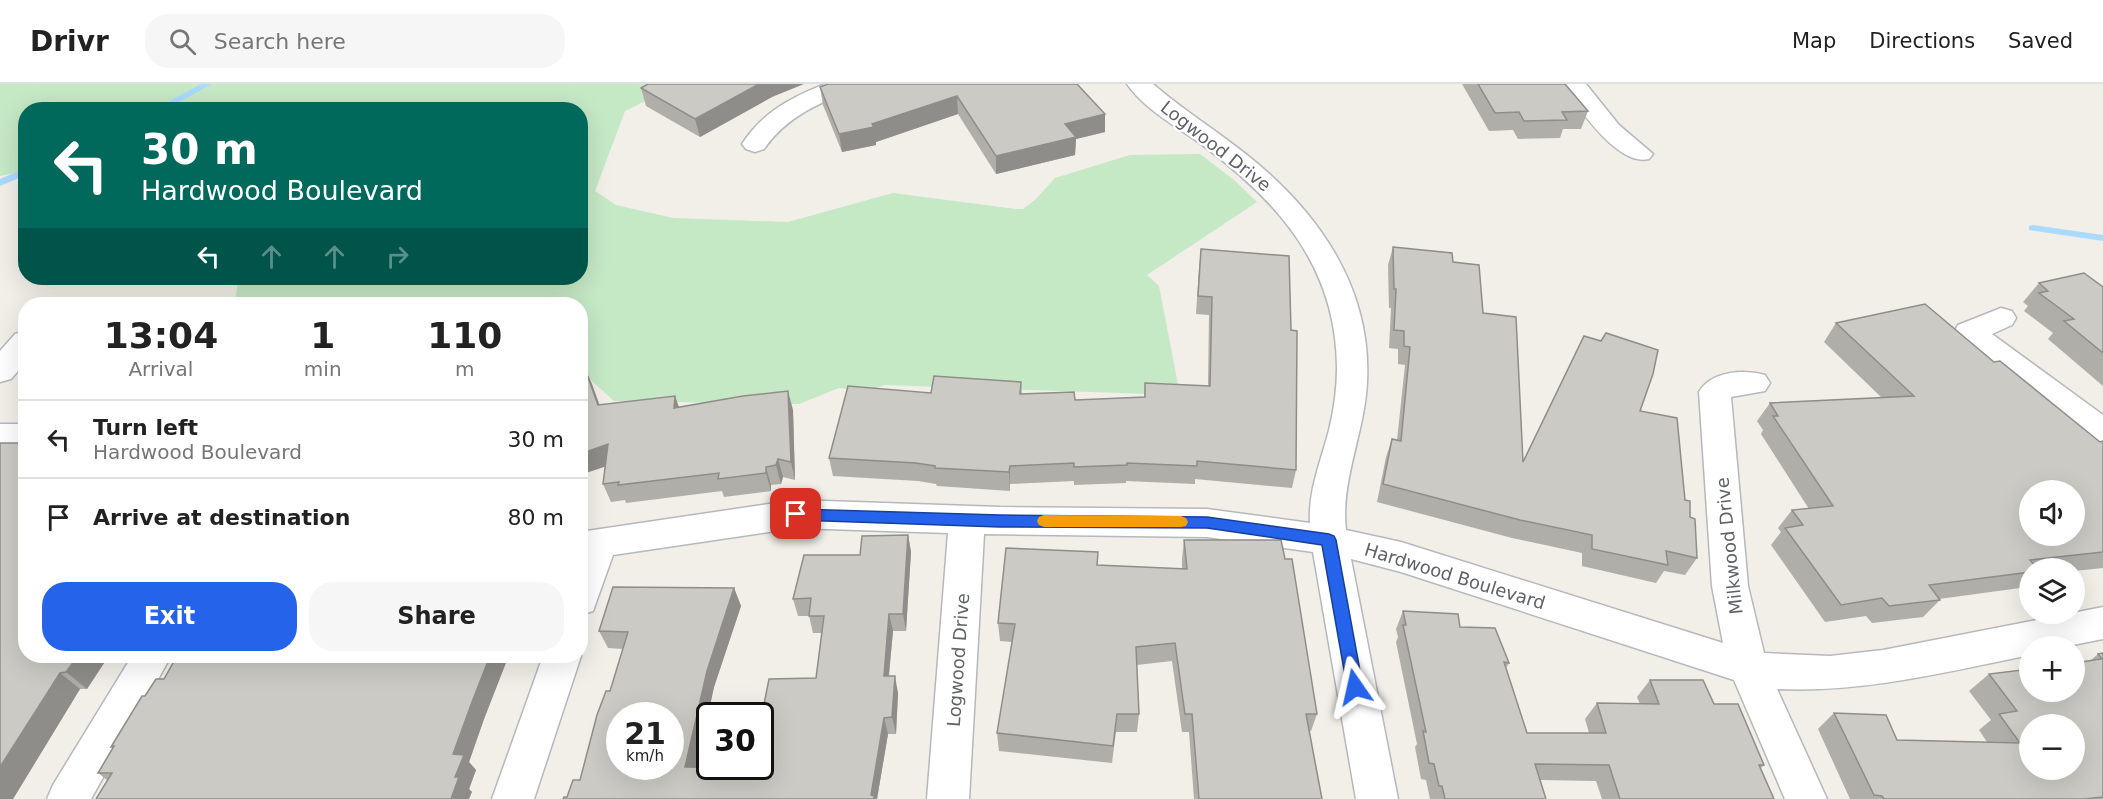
<!DOCTYPE html>
<meta charset="utf-8">
<style>
body{margin:0;font-family:"DejaVu Sans",sans-serif;background:#f6f6f6;color:#222;height:100vh;display:flex;flex-direction:column;font-size:22px;white-space:nowrap}
*{box-sizing:border-box;margin:0}
p{font-size:20px;color:#767676}
.icon{flex:none;width:33px;height:33px;fill:none;stroke:currentColor;stroke-width:2;stroke-linecap:round;stroke-linejoin:round}
.map{position:relative;flex:1;overflow:hidden}
.details{position:absolute;left:18px;top:213px;width:570px;height:366px;display:flex;flex-direction:column;background:#fff;border-radius:24px;box-shadow:0 6px 24px #0002}
.details>*{flex:none}
.hud{position:absolute;left:18px;top:18px;width:570px;height:183px;border-radius:24px;box-shadow:0 6px 24px #0002;background:#00695c;color:#fff;overflow:hidden}
.fabs{position:absolute;left:2019px;top:396px;display:grid;gap:12px}
.fabs a{display:grid;place-items:center;width:66px;height:66px;border-radius:50%;background:#fff;box-shadow:0 6px 24px #0002;font-size:30px}
.speed{position:absolute;left:606px;top:618px;display:flex;gap:12px;font-size:30px;font-weight:700;text-align:center}
.speed>*{display:grid;place-content:center;width:78px;height:78px;border-radius:50%;background:#fff;box-shadow:0 6px 24px #0002;line-height:1}
.speed small{font-size:15px;font-weight:400}
.speed .limit{border:3px solid #111;border-radius:9px;background:#fff;color:#111}
.pin{position:absolute;display:grid;place-items:center;width:51px;height:51px;color:#fff;margin:-26px;border-radius:12px;box-shadow:0 3px 9px #0006}
.me{position:absolute;width:66px;margin:-33px;rotate:349deg;stroke-linejoin:round;filter:drop-shadow(0 0 4px #0008)}
.turn{display:flex;align-items:center;gap:21px;height:126px;padding:0 24px;font-size:27px}
.turn .icon{width:78px;height:78px;stroke-width:2.5}
.turn b{display:block;font-size:42px;line-height:51px}
.lanes{display:flex;align-items:center;height:57px;padding:0 24px;background:#0003;justify-content:center;gap:30px;direction:ltr}
.lanes .off{opacity:.35}
.eta{display:flex;justify-content:space-evenly;align-items:center;height:102px;text-align:center}
.eta b{font-size:36px;font-weight:800;line-height:42px}
.cta{display:flex;gap:12px;margin-top:auto;padding:12px 24px}
.cta a{flex:1;height:69px;border-radius:24px;background:#2563eb;color:#fff;font-size:24px;font-weight:800;line-height:69px;text-align:center}
.cta a+a{background:#f6f6f6;color:#222}
ul{padding:0;list-style:none}
li{display:flex;align-items:center;gap:18px;height:78px;padding:0 24px;border-top:2px solid #e0e0e0}
li div{flex:1}
li b{display:block;font-size:22px}
li em{font-style:normal}
header{display:flex;align-items:center;gap:36px;box-sizing:border-box;height:84px;padding:0 30px;background:#fff;border-bottom:2px solid #e0e0e0}
header strong{font-size:28px}
nav{display:flex;gap:33px;margin-inline-start:auto;font-size:21px}
.search{width:420px;height:54px;background:#f6f6f6;display:flex;align-items:center;gap:15px;box-sizing:border-box;padding:0 21px;border-radius:24px;color:#767676;font-size:22px}
.map>svg:first-child{display:block}
</style>
<header>
<strong>Drivr</strong>
<div class="search"><svg class="icon" aria-label="search" viewBox="0 0 24 24"><circle cx="10" cy="10" r="6"/><path d="M15 15l6 6"/></svg>Search here</div>
<nav><a>Map</a><a>Directions</a><a>Saved</a></nav>
</header>
<div class="map">
<svg width="2103" height="715" viewBox="0 0 2103 715">
<rect width="100%" height="100%" fill="#f1efe8"/>
<!-- green -->
<path fill="#c5e8c5" d="M 0,0 L 680,0 L 625,27 L 595,107 L 616,121 L 673,134 L 788,138 L 893,109 L 1016,125 L 1023,125 L 1035,116 L 1055,94 L 1130,71 L 1200,70 L 1234,96 L 1257,118 L 1147,191 L 1159,202 L 1180,311 L 884,301 L 870,307 L 839,304 L 799,320 L 614,317 L 581,287 L 580,220 L 234,220 L 239,194 L 580,194 L 580,26 L 26,26 L 25,87 L 0,92 Z"/>
<g fill="none" stroke-linecap="round" stroke-linejoin="round">
<!-- stream -->
<g fill="#aadaff" fill-rule="evenodd">
<path d="M 201,0 L 212,0 L 165,26 L 153,26 Z"/>
<path d="M 26,84 L 26,91 L 0,102 L 0,95 Z"/>
<path d="M 2033,141 L 2103,151 L 2103,157 L 2029,146 L 2029,142 Z"/>
</g>
<!-- minor casing -->
<g stroke="#b5b8bc" stroke-width="3">
<g id="minor">
<path d="M 825,0 L 859,0 L 855,5 C 819,19 787,32 764,65 L 755,68 L 746,65 L 742,60 C 763,28 790,14 825,0 Z"/>
<path d="M 1127,0 L 1153,0 C 1183,26 1217,47 1247,71 C 1318,127 1372,204 1367,298 C 1365,348 1340,397 1346,446 L 1401,458 L 1723,559 L 1712,502 L 1699,308 C 1711,287 1744,285 1765,291 L 1770,299 L 1765,307 L 1731,313 L 1748,502 L 1764,569 L 1830,572 L 1883,566 L 2103,523 L 2103,555 L 2068,562 L 2030,562 L 2030,571 C 1946,588 1863,609 1777,605 L 1827,715 L 1785,715 L 1734,596 L 1401,488 L 1351,475 L 1398,715 L 1356,715 L 1313,468 L 1207,453 L 984,450 L 969,715 L 927,715 L 948,449 L 796,444 L 613,471 L 593,527 L 580,531 L 580,448 L 796,416 L 1000,423 L 1207,425 L 1310,439 C 1308,407 1321,377 1329,346 C 1334,326 1337,304 1337,283 C 1336,182 1278,117 1201,60 C 1177,43 1144,25 1127,0 Z"/>
<path d="M 1562,0 L 1586,0 L 1619,41 L 1653,70 L 1649,75 C 1618,83 1578,23 1562,0 Z"/>
<path d="M 2001,224 L 2012,227 L 2016,234 L 2012,241 L 1992,250 L 2103,331 L 2103,360 L 2091,357 L 1958,255 L 1954,248 L 1958,241 Z"/>
<path d="M 26,247 L 26,278 L 11,295 L 0,298 L 0,267 L 15,250 Z"/>
<rect x="0" y="340" width="26" height="24"/>
<path d="M 580,570 L 581,572 L 534,715 L 492,715 L 543,572 Z"/>
<path d="M 132,572 L 171,572 L 91,715 L 47,715 L 53,701 Z"/>
</g>
</g>
<!-- minor -->
<use href="#minor" fill="#fff" fill-rule="evenodd"/>
</g>
<!-- wall -->
<g fill="#afaea9">
<path d="M 1077,0 L 1105,48 L 1076,55 L 1075,71 L 996,90 L 958,30 L 876,58 L 876,61 L 842,68 L 823,21 L 820,3 Z"/>
<path d="M 1462,0 L 1565,0 L 1588,27 L 1581,45 L 1563,45 L 1560,54 L 1518,55 L 1513,46 L 1489,47 Z"/>
<path d="M 641,4 L 772,13 L 700,53 L 646,22 Z"/>
<path d="M 1393,163 L 1453,178 L 1483,229 L 1523,378 L 1640,327 L 1685,416 L 1690,433 L 1697,474 L 1685,491 L 1664,487 L 1656,499 L 1582,482 L 1582,469 L 1512,454 L 1377,418 L 1386,373 L 1392,355 L 1397,356 L 1405,281 L 1398,280 L 1398,265 L 1389,264 L 1391,224 L 1389,224 L 1388,181 Z"/>
<path d="M 1201,165 L 1291,246 L 1296,386 L 1292,404 L 1195,395 L 1195,400 L 1126,397 L 1126,399 L 1074,401 L 1074,397 L 1010,400 L 1010,407 L 937,402 L 936,400 L 918,397 L 833,392 L 829,374 L 931,309 L 1021,298 L 1022,310 L 1075,316 L 1144,313 L 1145,299 L 1208,302 L 1209,231 L 1196,230 L 1199,184 Z"/>
<path d="M 2039,199 L 2103,203 L 2103,302 L 2048,255 L 2053,249 L 2024,227 L 2028,222 L 2023,218 Z"/>
<path d="M 1836,239 L 1994,278 L 2100,358 L 2103,357 L 2103,484 L 2074,487 L 2074,484 L 2030,484 L 2030,495 L 2020,504 L 1939,515 L 1940,516 L 1923,533 L 1872,539 L 1866,532 L 1825,538 L 1771,461 L 1781,448 L 1778,444 L 1792,426 L 1809,425 L 1761,350 L 1763,346 L 1757,337 L 1770,319 L 1882,314 L 1824,258 Z"/>
<path d="M 584,282 L 599,321 L 675,312 L 679,323 L 793,326 L 795,396 L 783,393 L 781,400 L 771,401 L 771,407 L 724,413 L 722,407 L 626,419 L 625,416 L 611,418 L 603,400 L 605,382 Z"/>
<path d="M 908,451 L 911,468 L 906,547 L 893,547 L 889,592 L 898,609 L 896,650 L 888,650 L 877,715 L 563,715 L 567,713 L 580,696 L 610,607 L 623,565 L 608,564 L 599,547 L 734,504 L 741,522 L 714,603 L 697,683 L 752,684 L 816,594 L 822,549 L 813,549 L 809,532 L 798,532 L 793,515 L 860,471 Z"/>
<path d="M 1184,456 L 1317,630 L 1311,647 L 1309,647 L 1322,715 L 1194,715 L 1189,648 L 1182,648 L 1172,577 L 1137,581 L 1139,630 L 1137,648 L 1116,648 L 1112,679 L 999,667 L 997,649 L 1012,558 L 1000,557 L 998,539 L 1097,481 L 1182,485 L 1182,475 Z"/>
<path d="M 1403,527 L 1460,543 L 1509,579 L 1506,584 L 1527,649 L 1589,649 L 1585,635 L 1597,619 L 1640,620 L 1637,613 L 1650,596 L 1714,620 L 1764,681 L 1761,684 L 1774,715 L 1602,715 L 1596,697 L 1540,696 L 1546,715 L 1430,715 L 1426,696 L 1421,695 L 1415,663 L 1417,660 L 1396,558 L 1398,553 L 1396,545 Z"/>
<path d="M 2103,569 L 2103,715 L 1850,715 L 1818,645 L 1834,629 L 1897,656 L 1987,658 L 1979,646 L 1991,636 L 1969,607 L 1989,590 L 2090,577 L 2098,570 Z"/>
<path d="M 26,572 L 114,572 L 112,576 L 106,576 L 87,605 L 80,605 L 13,715 L 0,715 Z"/>
<path d="M 177,572 L 515,572 L 513,576 L 507,576 L 484,635 L 469,678 L 476,686 L 469,705 L 472,708 L 107,696 L 98,689 L 113,664 L 111,663 L 145,612 L 164,595 Z"/>
</g>
<!-- shaded-wall -->
<g fill="#8f8d8a">
<path d="M 759,0 L 804,0 L 772,13 L 700,53 L 695,35 Z"/>
<path d="M 957,12 L 958,30 L 876,58 L 876,61 L 842,68 L 839,50 L 872,40 Z"/>
<path d="M 1105,30 L 1105,48 L 1076,55 L 1075,71 L 996,90 L 996,72 L 1065,40 Z"/>
<path d="M 584,282 L 592,300 L 606,339 L 598,321 Z"/>
<path d="M 788,307 L 793,326 L 795,396 L 791,378 Z"/>
<path d="M 675,312 L 681,330 L 674,324 Z"/>
<path d="M 608,360 L 616,379 L 580,391 L 580,370 Z"/>
<path d="M 778,375 L 783,393 L 781,400 L 776,381 Z"/>
<path d="M 1010,382 L 1010,407 L 1009,388 Z"/>
<path d="M 766,383 L 771,401 L 771,407 L 766,389 Z"/>
<path d="M 908,451 L 911,468 L 906,547 L 903,530 Z"/>
<path d="M 734,504 L 741,522 L 714,603 L 693,699 L 685,683 L 707,587 Z"/>
<path d="M 889,530 L 893,547 L 887,609 L 884,592 Z"/>
<path d="M 78,572 L 101,572 L 106,576 L 87,605 L 66,588 Z"/>
<path d="M 107,572 L 114,572 L 112,576 Z"/>
<path d="M 490,572 L 504,572 L 507,576 L 484,635 L 469,678 L 476,686 L 469,705 L 472,708 L 469,715 L 451,715 L 455,693 L 453,670 L 472,618 Z"/>
<path d="M 60,589 L 80,605 L 13,715 L 0,715 L 0,683 Z"/>
<path d="M 895,592 L 898,609 L 896,650 L 892,633 Z"/>
<path d="M 884,634 L 888,650 L 877,715 L 872,715 L 871,711 Z"/>
</g>
<!-- building -->
<g fill="#cccac5" stroke="#8f8d8a" stroke-width="1.5" fill-rule="evenodd">
<path d="M 648,0 L 759,0 L 695,35 L 641,4 Z"/>
<path d="M 828,0 L 1077,0 L 1105,30 L 1065,40 L 1076,53 L 996,72 L 957,12 L 872,40 L 874,43 L 839,50 L 820,3 Z"/>
<path d="M 1478,0 L 1565,0 L 1588,27 L 1562,28 L 1567,36 L 1524,37 L 1519,28 L 1495,29 Z"/>
<path d="M 1393,163 L 1452,169 L 1453,178 L 1479,181 L 1483,229 L 1516,233 L 1523,378 L 1584,252 L 1601,257 L 1606,249 L 1658,266 L 1653,290 L 1640,327 L 1677,334 L 1685,416 L 1690,417 L 1690,433 L 1695,435 L 1697,474 L 1666,467 L 1668,481 L 1592,465 L 1592,451 L 1520,436 L 1383,400 L 1392,355 L 1401,357 L 1410,263 L 1404,262 L 1404,247 L 1394,246 L 1396,205 L 1394,205 Z"/>
<path d="M 1201,165 L 1289,172 L 1291,246 L 1297,247 L 1296,386 L 1197,377 L 1197,382 L 1127,379 L 1127,381 L 1074,383 L 1074,379 L 1010,382 L 1009,388 L 935,384 L 935,382 L 916,379 L 829,374 L 848,302 L 931,309 L 934,292 L 1021,298 L 1020,310 L 1074,308 L 1075,316 L 1145,313 L 1145,299 L 1210,302 L 1212,213 L 1198,212 Z"/>
<path d="M 2084,189 L 2103,203 L 2103,269 L 2064,237 L 2074,235 L 2039,209 L 2048,207 L 2039,199 Z"/>
<path d="M 1925,220 L 1994,278 L 2000,277 L 2100,358 L 2103,357 L 2103,468 L 2030,476 L 2037,484 L 2030,484 L 2030,488 L 1929,501 L 1940,516 L 1889,522 L 1882,514 L 1841,521 L 1785,444 L 1803,441 L 1792,426 L 1833,422 L 1773,332 L 1778,332 L 1770,319 L 1914,312 L 1836,239 ZM 2030,406 L 2074,406 L 2074,452 L 2030,452 Z"/>
<path d="M 584,282 L 598,321 L 675,312 L 674,324 L 743,312 L 788,307 L 791,378 L 778,375 L 776,381 L 766,383 L 766,389 L 718,395 L 719,389 L 618,401 L 619,398 L 603,400 L 608,360 L 580,370 L 580,283 Z"/>
<path d="M 0,359 L 26,359 L 26,572 L 78,572 L 66,588 L 60,589 L 0,683 Z"/>
<path d="M 908,451 L 903,530 L 889,530 L 884,592 L 895,592 L 892,633 L 884,634 L 871,711 L 874,712 L 874,715 L 563,715 L 564,713 L 567,713 L 573,696 L 580,696 L 597,631 L 606,607 L 610,607 L 628,548 L 599,547 L 613,503 L 734,504 L 707,587 L 685,683 L 752,684 L 752,682 L 760,682 L 760,640 L 769,595 L 816,594 L 824,532 L 809,532 L 811,514 L 793,515 L 804,471 L 860,471 L 862,452 ZM 620,632 L 670,632 L 670,682 L 620,682 Z"/>
<path d="M 1184,456 L 1281,456 L 1285,475 L 1292,475 L 1317,630 L 1306,630 L 1322,715 L 1199,715 L 1192,630 L 1185,630 L 1175,559 L 1136,563 L 1139,630 L 1117,630 L 1113,662 L 997,649 L 1015,540 L 998,539 L 1006,464 L 1098,468 L 1097,481 L 1187,485 Z"/>
<path d="M 1403,527 L 1458,530 L 1460,543 L 1495,544 L 1509,579 L 1504,578 L 1527,649 L 1606,649 L 1597,619 L 1659,620 L 1650,596 L 1703,596 L 1714,620 L 1738,620 L 1764,681 L 1759,681 L 1774,715 L 1620,715 L 1609,681 L 1535,680 L 1546,715 L 1445,715 L 1442,702 L 1439,702 L 1434,680 L 1429,679 L 1423,647 L 1426,648 L 1403,541 L 1406,541 Z"/>
<path d="M 2103,569 L 2103,713 L 2084,715 L 1884,715 L 1882,712 L 1874,711 L 1834,629 L 1886,631 L 1897,656 L 2020,659 L 1999,630 L 2017,627 L 1989,590 L 2030,585 L 2030,608 L 2074,608 L 2074,579 L 2102,575 L 2098,570 ZM 2030,640 L 2074,640 L 2074,686 L 2030,686 Z"/>
<path d="M 177,572 L 490,572 L 472,618 L 453,670 L 464,671 L 455,693 L 459,693 L 451,715 L 96,715 L 112,689 L 98,689 L 114,662 L 111,663 L 142,612 L 145,612 L 156,595 L 164,595 Z"/>
</g>
<!-- route -->
<path fill="#2563eb" stroke="#184099" stroke-width="1.5" d="M 796,425 L 1000,431 L 1207,433 L 1329,450 L 1334,452 L 1336,456 L 1363,603 L 1361,608 L 1355,611 L 1349,608 L 1347,603 L 1322,461 L 1207,444 L 1000,443 L 796,436 L 791,434 L 789,430 L 791,426 Z"/>
<!-- slow -->
<path fill="#f59e0b" d="M 1044,431 L 1181,432 L 1186,434 L 1188,438 L 1186,442 L 1181,443 L 1044,443 L 1039,441 L 1037,437 L 1039,433 Z"/>
<g text-anchor="middle" dominant-baseline="central" stroke-width="4.5" stroke-linejoin="round" paint-order="stroke">
<!-- street labels -->
<g font-size="18" fill="#5f6368" stroke="#fff">
<text transform="translate(1216 62) rotate(38)">Logwood Drive</text>
<text transform="translate(1729 462) rotate(-96)">Milkwood Drive</text>
<text transform="translate(1455 492) rotate(17)">Hardwood Boulevard</text>
<text transform="translate(958 576) rotate(-86)">Logwood Drive</text>
</g>
</g>
</svg>
<div class="fabs">
<a><svg class="icon" aria-label="sound" viewBox="0 0 24 24"><path d="M4 9h4l5-4v14l-5-4H4zM17 9q2 3 0 6"/></svg></a>
<a><svg class="icon" aria-label="layers" viewBox="0 0 24 24"><path d="M12 4l9 5-9 5-9-5zM3 14l9 5 9-5"/></svg></a>
<a>+</a>
<a>−</a>
</div>
<div class="speed"><div>21<small>km/h</small></div><div class="limit">30</div></div>
<div class="pin" style="left:796px;top:430px;background:#d93025"><svg class="icon" aria-label="arrive" viewBox="0 0 24 24"><path d="M6 21V4h12l-3 4 3 4H6"/></svg></div>
<svg class="me" style="left:1355px;top:603px" viewBox="-20 -20 40 40"><path d="M0-17L14 15 0 8-14 15z" fill="#2563eb" stroke="#fff" stroke-width="4"/></svg>
<div class="hud">
<div class="turn"><svg class="icon" aria-label="left" viewBox="0 0 24 24"><path d="M17 20v-9H6M10 6l-5 5 5 5"/></svg><div><b>30 m</b>Hardwood Boulevard</div></div>
<div class="lanes"><svg class="icon" aria-label="left" viewBox="0 0 24 24"><path d="M17 20v-9H6M10 6l-5 5 5 5"/></svg><svg class="icon off" aria-label="ahead" viewBox="0 0 24 24"><path d="M12 20V5M6 11l6-6 6 6"/></svg><svg class="icon off" aria-label="ahead" viewBox="0 0 24 24"><path d="M12 20V5M6 11l6-6 6 6"/></svg><svg class="icon off" aria-label="right" viewBox="0 0 24 24"><path d="M7 20v-9h11M14 6l5 5-5 5"/></svg></div>
</div>
<section class="details">
<div class="eta">
<div><b>13:04</b><p>Arrival</p></div>
<div><b>1</b><p>min</p></div>
<div><b>110</b><p>m</p></div>
</div>
<ul>
<li><svg class="icon" aria-label="left" viewBox="0 0 24 24"><path d="M17 20v-9H6M10 6l-5 5 5 5"/></svg><div><b>Turn left</b><p>Hardwood Boulevard</p></div><em>30 m</em></li>
<li><svg class="icon" aria-label="arrive" viewBox="0 0 24 24"><path d="M6 21V4h12l-3 4 3 4H6"/></svg><div><b>Arrive at destination</b></div><em>80 m</em></li>
</ul>
<div class="cta"><a>Exit</a><a>Share</a></div>
</section>
</div>
